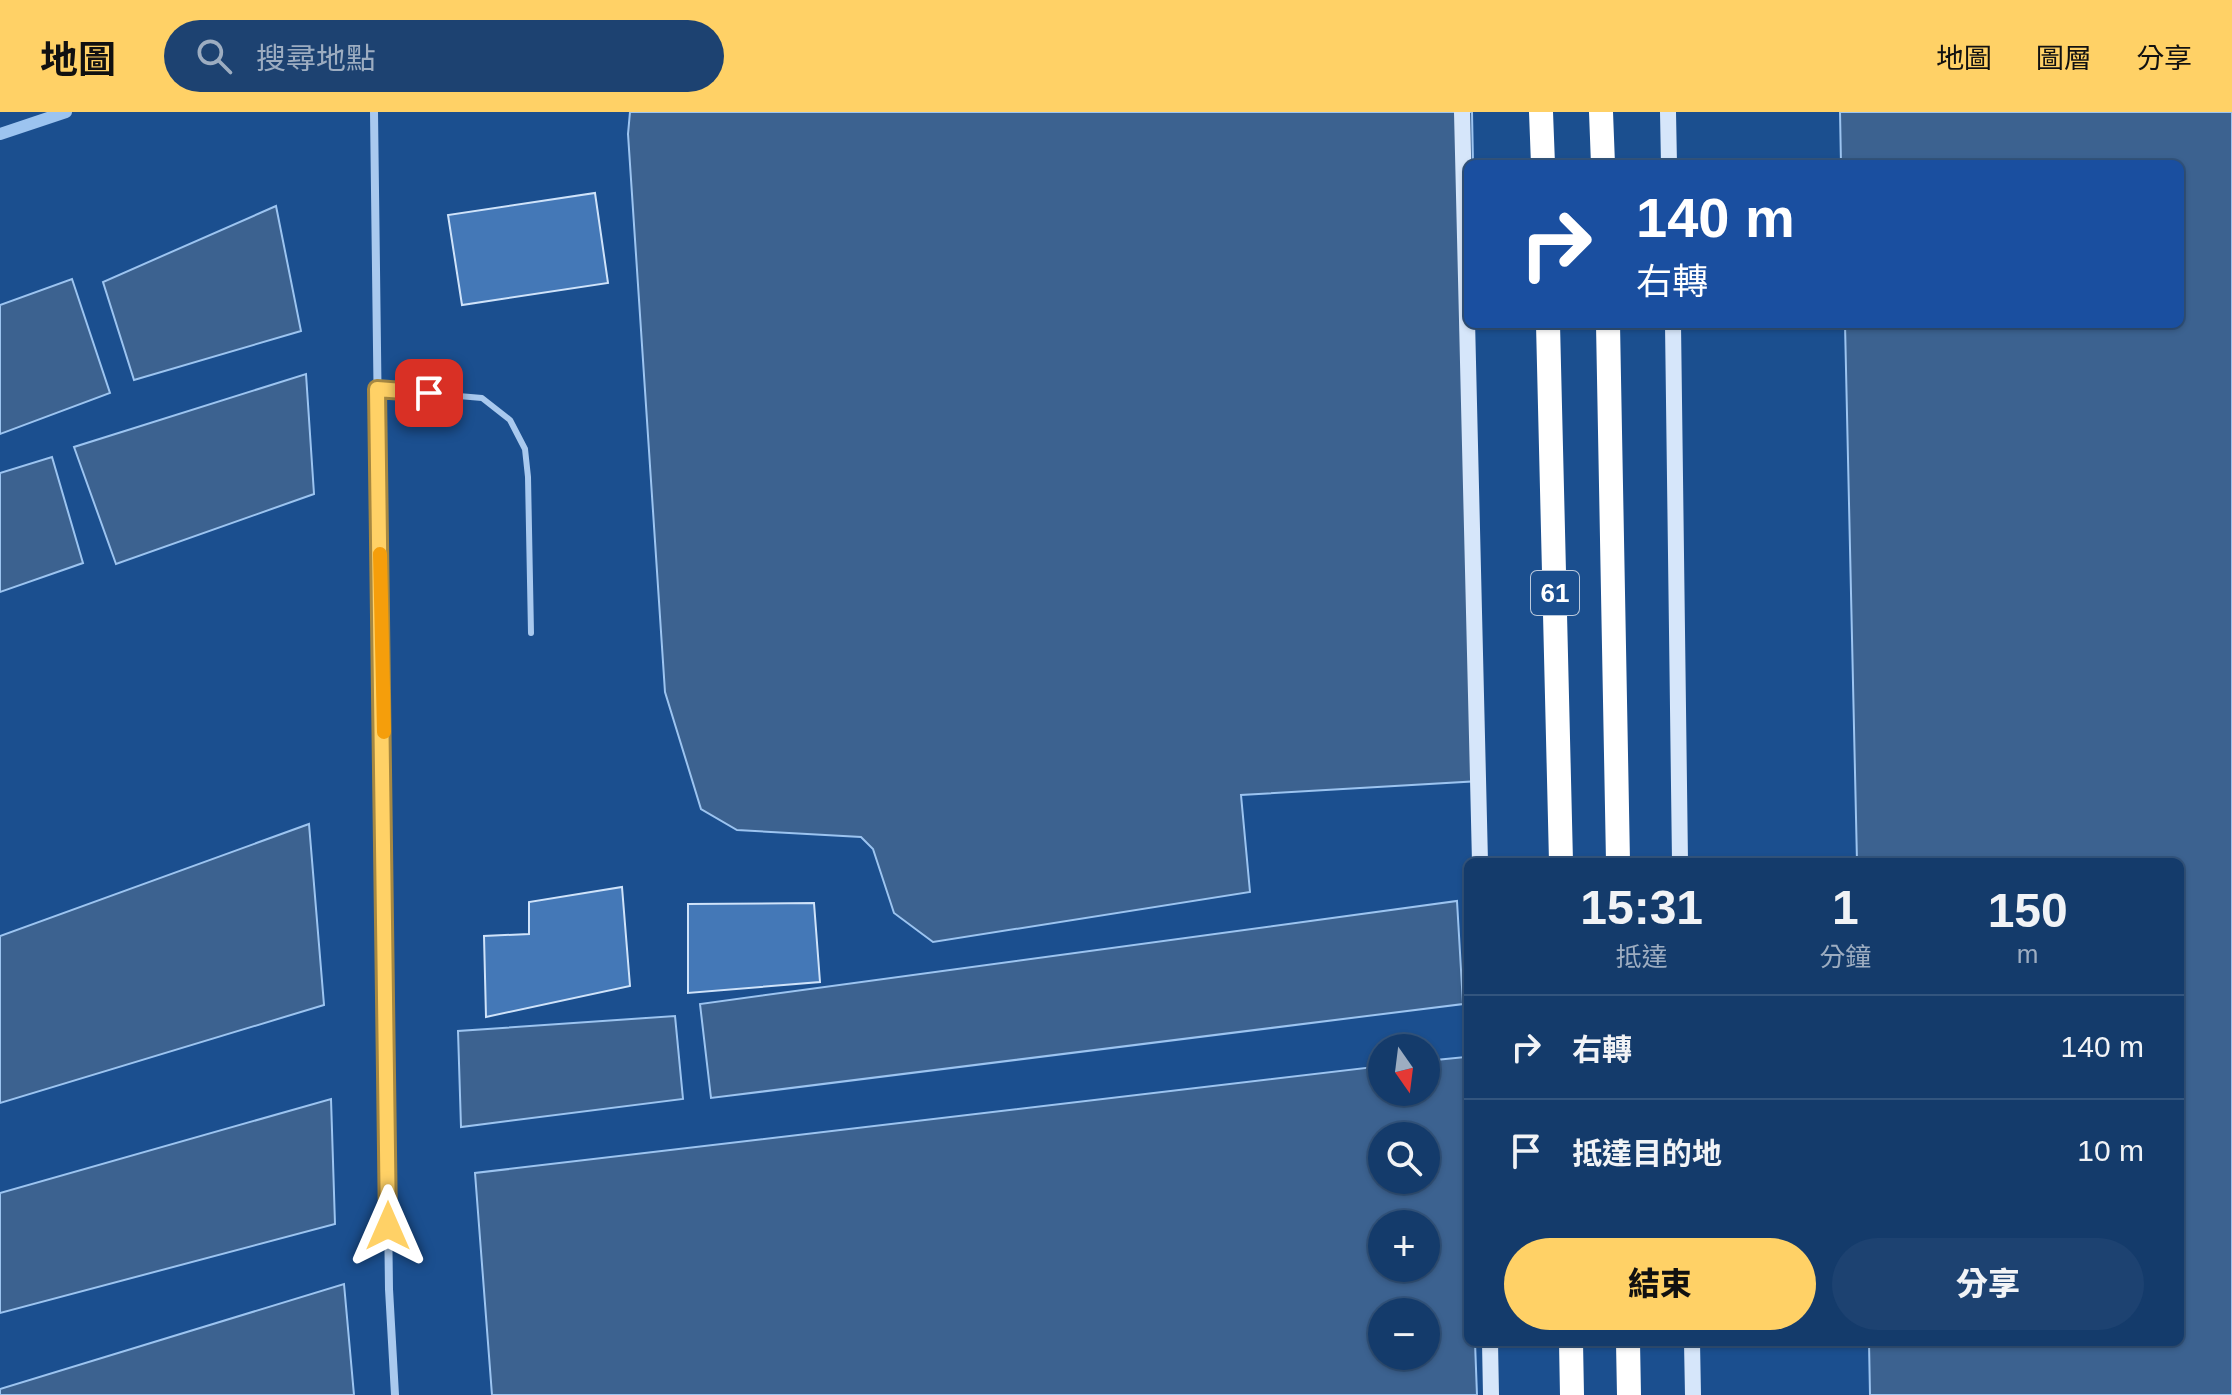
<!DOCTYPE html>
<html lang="zh-TW">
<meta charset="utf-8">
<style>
body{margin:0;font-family:Arial,"Noto Sans TC",sans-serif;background:#1d4271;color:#f1f3f6;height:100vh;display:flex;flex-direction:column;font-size:30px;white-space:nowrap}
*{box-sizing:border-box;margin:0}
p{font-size:26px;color:#9dadc1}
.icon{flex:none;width:44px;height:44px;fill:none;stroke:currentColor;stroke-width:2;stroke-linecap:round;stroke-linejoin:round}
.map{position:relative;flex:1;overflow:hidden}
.side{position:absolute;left:1464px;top:746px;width:720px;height:488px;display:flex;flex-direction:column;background:#143b6b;border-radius:12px;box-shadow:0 2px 6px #0004,0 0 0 2px #33557e}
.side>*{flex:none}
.guide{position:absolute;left:1464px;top:48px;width:720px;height:168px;border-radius:12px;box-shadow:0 2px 6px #0004,0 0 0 2px #33557e;background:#1a4fa0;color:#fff;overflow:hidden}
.needle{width:52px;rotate:166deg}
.buttons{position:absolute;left:1368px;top:922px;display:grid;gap:16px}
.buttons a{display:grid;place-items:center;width:72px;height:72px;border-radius:50%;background:#143b6b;box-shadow:0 2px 6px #0004,0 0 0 2px #33557e;font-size:40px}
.pin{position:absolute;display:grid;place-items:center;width:68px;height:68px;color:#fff;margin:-34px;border-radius:16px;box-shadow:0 4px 12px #0006}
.me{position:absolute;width:88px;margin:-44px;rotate:0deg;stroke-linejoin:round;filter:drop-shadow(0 0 6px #0008)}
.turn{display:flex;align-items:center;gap:28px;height:168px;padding:0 40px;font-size:36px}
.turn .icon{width:104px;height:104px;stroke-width:2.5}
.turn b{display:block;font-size:56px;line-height:68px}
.eta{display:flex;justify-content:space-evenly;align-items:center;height:136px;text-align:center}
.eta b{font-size:48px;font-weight:800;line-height:56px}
.button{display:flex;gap:16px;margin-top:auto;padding:16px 40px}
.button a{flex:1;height:92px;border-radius:48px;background:#ffd166;color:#111;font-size:32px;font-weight:800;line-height:92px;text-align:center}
.button a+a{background:#1d4271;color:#f1f3f6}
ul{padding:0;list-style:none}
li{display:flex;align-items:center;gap:24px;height:104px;padding:0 40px;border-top:2px solid #33557e}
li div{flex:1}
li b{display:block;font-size:30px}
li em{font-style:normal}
header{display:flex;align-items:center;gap:48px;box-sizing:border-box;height:112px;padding:0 40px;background:#ffd166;color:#111}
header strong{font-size:38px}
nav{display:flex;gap:44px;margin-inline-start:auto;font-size:28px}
.search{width:560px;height:72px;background:#1d4271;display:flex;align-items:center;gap:20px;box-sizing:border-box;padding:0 28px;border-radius:44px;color:#9dadc1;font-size:30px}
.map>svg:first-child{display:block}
</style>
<header>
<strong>地圖</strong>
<div class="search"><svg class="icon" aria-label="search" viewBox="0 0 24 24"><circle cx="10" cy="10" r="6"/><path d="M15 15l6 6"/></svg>搜尋地點</div>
<nav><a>地圖</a><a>圖層</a><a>分享</a></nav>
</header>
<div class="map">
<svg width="2232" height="1283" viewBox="0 0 2232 1283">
<rect width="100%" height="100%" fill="#1b4f8f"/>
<!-- water -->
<g fill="#3c6290" stroke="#9cc4f0" stroke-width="2" fill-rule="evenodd">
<path d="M 630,0 L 1472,0 L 1473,52 L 1468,52 L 1480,669 L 1241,683 L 1250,780 L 933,830 L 894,801 L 873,737 L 861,725 L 737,718 L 701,697 L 665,580 L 628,22 Z"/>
<path d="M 1840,0 L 2232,0 L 2232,1283 L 1870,1283 L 1869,1230 L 2180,1230 L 2180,750 L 1857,750 L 1845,212 L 2180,212 L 2180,52 L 1841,52 Z"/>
<path d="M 276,94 L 301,219 L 134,268 L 103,170 Z"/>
<path d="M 72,167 L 110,281 L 0,322 L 0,193 Z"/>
<path d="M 306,262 L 314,382 L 116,452 L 74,335 Z"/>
<path d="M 52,345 L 83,451 L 0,480 L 0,361 Z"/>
<path d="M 309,712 L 324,893 L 0,991 L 0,824 Z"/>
<path d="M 1457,789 L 1463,892 L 711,986 L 700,892 Z"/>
<path d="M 675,904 L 683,987 L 461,1015 L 458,919 Z"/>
<path d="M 1465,945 L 1468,1230 L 1475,1230 L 1477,1283 L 492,1283 L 475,1061 L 1382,954 L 1382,980 L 1426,980 L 1426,949 ZM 1383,1024 L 1426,1024 L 1426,1068 L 1382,1068 ZM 1382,1112 L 1426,1112 L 1426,1156 L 1382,1156 ZM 1382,1200 L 1426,1200 L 1426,1244 L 1382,1244 Z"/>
<path d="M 331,987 L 335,1112 L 0,1201 L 0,1081 Z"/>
<path d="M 344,1172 L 354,1283 L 0,1283 L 0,1277 Z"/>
</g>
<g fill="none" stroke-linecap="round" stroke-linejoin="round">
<!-- stream -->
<path stroke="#9cc4f0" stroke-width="12" d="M 0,22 L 66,0"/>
</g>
<!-- building -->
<g fill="#4478b7" stroke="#cfe3fa" stroke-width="2">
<path d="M 595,81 L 608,171 L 462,193 L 448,103 Z"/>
<path d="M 622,775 L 630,874 L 486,905 L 484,824 L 529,822 L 529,790 Z"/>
<path d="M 814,791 L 820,870 L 688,881 L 688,792 Z"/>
</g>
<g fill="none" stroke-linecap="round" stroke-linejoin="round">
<!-- lane -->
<path stroke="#a9c9ee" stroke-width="6" d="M 377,277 L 482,286 L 510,308 L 525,337 L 528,365 L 531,521"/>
<!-- street -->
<path stroke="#a9c9ee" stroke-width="8" d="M 374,0 L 389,1177 L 395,1283"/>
<!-- secondary -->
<g stroke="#d6e6fa" stroke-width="16">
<path d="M 1462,0 L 1480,750"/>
<path d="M 1668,0 L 1669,52"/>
<path d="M 1673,212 L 1680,750"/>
<path d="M 1490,1230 L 1491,1283"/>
<path d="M 1692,1230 L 1693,1283"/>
</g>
<!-- highway -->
<g stroke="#fff" stroke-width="24">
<path d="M 1541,0 L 1543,52"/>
<path d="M 1601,0 L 1603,52"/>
<path d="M 1548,212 L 1561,750"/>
<path d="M 1608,212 L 1618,750"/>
<path d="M 1571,1230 L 1572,1283"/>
<path d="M 1628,1230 L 1629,1283"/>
</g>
</g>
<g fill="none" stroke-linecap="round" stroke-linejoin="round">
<!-- route casing -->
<g stroke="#a68842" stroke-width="20">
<path id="route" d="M 388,1114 L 377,277 L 429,281"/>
</g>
<!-- route -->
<use href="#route" stroke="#ffd166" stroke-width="14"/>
<!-- slow -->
<path stroke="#f59e0b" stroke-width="14" d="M 380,442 L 384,620"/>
</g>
<g text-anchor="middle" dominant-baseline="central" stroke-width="8" stroke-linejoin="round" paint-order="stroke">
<!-- shield labels -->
<rect fill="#1b4f8f" stroke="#bbcadd" stroke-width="2" x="1531" y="459" width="48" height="44" rx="6"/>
<g font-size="26" font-weight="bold" fill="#fff">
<text x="1555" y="481">61</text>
</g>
</g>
</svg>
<div class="buttons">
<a><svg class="needle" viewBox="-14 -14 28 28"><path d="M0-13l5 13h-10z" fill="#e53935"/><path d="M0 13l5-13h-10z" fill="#9dadc1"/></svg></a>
<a><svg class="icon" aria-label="search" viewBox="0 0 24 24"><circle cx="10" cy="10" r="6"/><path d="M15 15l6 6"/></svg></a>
<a>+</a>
<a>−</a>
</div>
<div class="pin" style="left:429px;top:281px;background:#d93025"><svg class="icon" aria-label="arrive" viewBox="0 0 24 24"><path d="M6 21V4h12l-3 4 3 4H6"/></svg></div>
<svg class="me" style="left:388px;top:1114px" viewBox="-20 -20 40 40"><path d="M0-17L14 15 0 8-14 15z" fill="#ffd166" stroke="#fff" stroke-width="4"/></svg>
<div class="guide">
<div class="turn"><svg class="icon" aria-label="right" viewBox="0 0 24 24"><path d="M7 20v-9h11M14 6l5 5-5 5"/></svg><div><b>140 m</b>右轉</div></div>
</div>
<section class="side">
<div class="eta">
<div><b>15:31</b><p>抵達</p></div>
<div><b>1</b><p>分鐘</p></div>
<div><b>150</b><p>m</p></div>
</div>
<ul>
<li><svg class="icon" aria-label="right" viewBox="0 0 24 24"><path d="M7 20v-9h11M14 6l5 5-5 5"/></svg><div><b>右轉</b></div><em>140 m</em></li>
<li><svg class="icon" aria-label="arrive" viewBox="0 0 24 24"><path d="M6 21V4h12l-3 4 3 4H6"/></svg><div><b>抵達目的地</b></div><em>10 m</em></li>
</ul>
<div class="button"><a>結束</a><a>分享</a></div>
</section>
</div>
